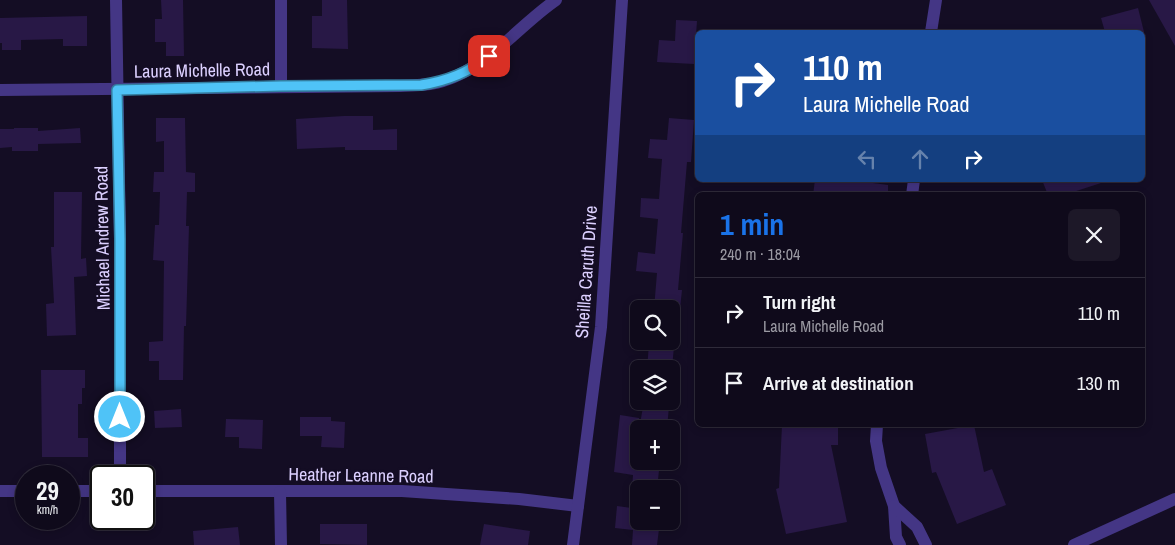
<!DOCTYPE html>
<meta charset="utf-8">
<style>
body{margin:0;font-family:"Archivo Narrow",sans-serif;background:#1d1828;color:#f1f3f6;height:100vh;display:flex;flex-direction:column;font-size:19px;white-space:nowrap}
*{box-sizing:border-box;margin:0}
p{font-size:16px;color:#9b9aa3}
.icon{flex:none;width:28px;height:28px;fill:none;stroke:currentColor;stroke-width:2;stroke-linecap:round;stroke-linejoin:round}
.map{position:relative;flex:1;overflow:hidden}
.side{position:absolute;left:695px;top:192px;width:450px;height:235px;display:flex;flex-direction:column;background:#0f0a1b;border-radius:8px;box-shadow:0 2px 8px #0003,0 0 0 1px #2f2b3a}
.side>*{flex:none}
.hud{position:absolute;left:695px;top:30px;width:450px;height:152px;border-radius:8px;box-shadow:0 2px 8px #0003,0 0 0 1px #2f2b3a;background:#1a4fa0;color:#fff;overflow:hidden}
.fabs{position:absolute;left:630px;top:300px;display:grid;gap:10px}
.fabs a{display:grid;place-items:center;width:50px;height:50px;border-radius:8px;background:#0f0a1b;box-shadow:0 2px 8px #0003,0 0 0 1px #2f2b3a;font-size:25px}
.speed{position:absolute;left:15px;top:465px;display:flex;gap:10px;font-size:25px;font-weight:700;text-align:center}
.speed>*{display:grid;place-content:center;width:65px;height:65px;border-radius:50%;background:#0f0a1b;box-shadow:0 2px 8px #0003,0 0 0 1px #2f2b3a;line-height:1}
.speed small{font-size:12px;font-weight:400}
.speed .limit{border:2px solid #111;border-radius:8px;background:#fff;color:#111}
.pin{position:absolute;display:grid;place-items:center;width:42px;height:42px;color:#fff;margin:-21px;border-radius:10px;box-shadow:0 2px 8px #0006}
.me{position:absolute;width:55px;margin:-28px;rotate:0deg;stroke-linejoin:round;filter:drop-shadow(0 0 4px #0008)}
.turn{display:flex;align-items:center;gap:18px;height:105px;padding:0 25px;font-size:22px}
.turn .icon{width:65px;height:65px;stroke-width:2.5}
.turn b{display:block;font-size:35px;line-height:42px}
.lanes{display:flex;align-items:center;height:48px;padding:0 25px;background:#0003;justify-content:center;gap:25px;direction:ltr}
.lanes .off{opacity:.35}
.round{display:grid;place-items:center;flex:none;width:52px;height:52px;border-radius:8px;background:#1d1828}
.head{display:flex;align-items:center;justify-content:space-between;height:85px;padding:0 25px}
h1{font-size:30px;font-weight:700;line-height:38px;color:#1a73e8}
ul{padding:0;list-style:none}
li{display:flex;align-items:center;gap:15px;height:70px;padding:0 25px;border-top:1px solid #2f2b3a}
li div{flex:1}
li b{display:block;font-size:19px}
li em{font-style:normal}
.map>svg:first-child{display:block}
</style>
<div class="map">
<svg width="1175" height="545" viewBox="0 0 1175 545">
<rect width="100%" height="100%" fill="#140d24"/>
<!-- building -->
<g fill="#281846">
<path d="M 161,0 L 183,0 L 184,56 L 166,56 L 166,42 L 155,42 L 155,19 L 162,19 Z"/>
<path d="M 322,0 L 347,0 L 348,49 L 312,48 L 312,16 L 322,16 Z"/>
<path d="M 1149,0 L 1175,0 L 1175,46 Z"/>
<path d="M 1138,8 L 1144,32 L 1105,32 L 1101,18 Z"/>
<path d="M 87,16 L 87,46 L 63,46 L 63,39 L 21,40 L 21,50 L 2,50 L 2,43 L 0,43 L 0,18 Z"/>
<path d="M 676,20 L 697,21 L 694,64 L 657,62 L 659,40 L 675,41 Z"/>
<path d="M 344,116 L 373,116 L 373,130 L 397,129 L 397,150 L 345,150 L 345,147 L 297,149 L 296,119 Z"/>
<path d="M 156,118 L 185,118 L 186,172 L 195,173 L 195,192 L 187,192 L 186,226 L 189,226 L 186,326 L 184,326 L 183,380 L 159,380 L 159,361 L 149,361 L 149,342 L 163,341 L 164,261 L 153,260 L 155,225 L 159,225 L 160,192 L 153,192 L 154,172 L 164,172 L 164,141 L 156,142 Z"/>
<path d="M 669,118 L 694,120 L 691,162 L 687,162 L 681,233 L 683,233 L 678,290 L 682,290 L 680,309 L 654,309 L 657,273 L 636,271 L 638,252 L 655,254 L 658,219 L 640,217 L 641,198 L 659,199 L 662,159 L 648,158 L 650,139 L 667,140 Z"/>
<path d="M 14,128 L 38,128 L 38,131 L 80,128 L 81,143 L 38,144 L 38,151 L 12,151 L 12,147 L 0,148 L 0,129 L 14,129 Z"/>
<path d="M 815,180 L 850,180 L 888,185 L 888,195 L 813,195 Z"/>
<path d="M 1042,180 L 1100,180 L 1101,183 L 1064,195 L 1048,195 Z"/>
<path d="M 54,192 L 82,192 L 81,259 L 86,258 L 87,276 L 74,277 L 76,335 L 47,336 L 46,304 L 54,303 L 51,247 L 54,247 Z"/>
<path d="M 649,344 L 674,346 L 672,369 L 647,369 Z"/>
<path d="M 41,370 L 85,370 L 85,388 L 82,388 L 82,404 L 78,404 L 78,438 L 88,438 L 88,457 L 42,457 Z"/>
<path d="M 644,402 L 669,406 L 667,429 L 639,429 Z"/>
<path d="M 181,409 L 182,427 L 155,428 L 154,411 Z"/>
<path d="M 620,415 L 639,418 L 639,461 L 660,461 L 657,489 L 632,489 L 633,475 L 614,472 Z"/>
<path d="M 300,417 L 331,417 L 331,421 L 345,422 L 344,448 L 321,447 L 322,436 L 300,436 Z"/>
<path d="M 226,419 L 263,420 L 262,449 L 239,448 L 239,437 L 225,437 Z"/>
<path d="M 782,425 L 838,426 L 838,445 L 831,445 L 847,522 L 786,534 L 776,489 L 779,488 Z"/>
<path d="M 974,425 L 984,472 L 992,469 L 1006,505 L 957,524 L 936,472 L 932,473 L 925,434 Z"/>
<path d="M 617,506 L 639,509 L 639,521 L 660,521 L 657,545 L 632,545 L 633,530 L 615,528 Z"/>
<path d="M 320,524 L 367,524 L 367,545 L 320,544 Z"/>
<path d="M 484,524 L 530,531 L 528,545 L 480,545 Z"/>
<path d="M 238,527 L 240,545 L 194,545 L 193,531 Z"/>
</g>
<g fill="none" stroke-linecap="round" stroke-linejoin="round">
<!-- minor -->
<g stroke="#443685" stroke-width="12">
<path d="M 116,0 L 120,239 L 120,476"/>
<path d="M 931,32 L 936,0"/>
<path d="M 281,86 L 281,0"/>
<path d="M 0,90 L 400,86 C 414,85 429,86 443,81 C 489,67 518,26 556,0"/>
<path d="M 912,195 L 914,180"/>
<path d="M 877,425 L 876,441 L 881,468 L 894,506 L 896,537 L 900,545"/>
<path d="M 0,491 L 26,491"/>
<path d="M 69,491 L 101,491"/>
<path d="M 144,491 L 402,491 L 519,499 L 578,506"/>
<path d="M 280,492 L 281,545"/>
<path d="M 894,506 L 917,527 L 926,545"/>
<path d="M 573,545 L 601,327 L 622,0"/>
</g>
<!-- tertiary -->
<path stroke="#443685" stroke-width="12" d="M 1074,545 L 1175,499"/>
</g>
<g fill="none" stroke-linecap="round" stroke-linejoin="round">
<!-- route casing -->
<g stroke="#337fa1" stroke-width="12">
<path id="route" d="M 120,417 L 120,239 L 117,90 L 281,86 L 421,85 C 447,81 468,73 489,56"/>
</g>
<!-- route -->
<use href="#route" stroke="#4fc3f7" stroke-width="9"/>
</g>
<g text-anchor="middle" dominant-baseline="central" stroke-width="5" stroke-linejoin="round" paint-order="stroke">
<!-- street labels -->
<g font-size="18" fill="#dcd0ff" stroke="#140d24">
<text transform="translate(202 70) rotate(-1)">Laura Michelle Road</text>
<text transform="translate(102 238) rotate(-91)">Michael Andrew Road</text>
<text transform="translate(586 272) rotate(-86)">Sheilla Caruth Drive</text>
<text transform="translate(361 475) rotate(1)">Heather Leanne Road</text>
</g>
</g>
</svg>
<div class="fabs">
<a><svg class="icon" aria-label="search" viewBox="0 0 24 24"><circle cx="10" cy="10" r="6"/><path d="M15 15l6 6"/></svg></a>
<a><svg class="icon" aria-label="layers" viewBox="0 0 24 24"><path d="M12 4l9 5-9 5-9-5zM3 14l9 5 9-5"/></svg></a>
<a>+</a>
<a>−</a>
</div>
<div class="speed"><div>29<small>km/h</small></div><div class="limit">30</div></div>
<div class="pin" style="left:489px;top:56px;background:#d93025"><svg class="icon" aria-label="arrive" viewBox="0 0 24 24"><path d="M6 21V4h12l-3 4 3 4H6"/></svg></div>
<svg class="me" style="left:120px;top:417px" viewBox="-20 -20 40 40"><circle r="17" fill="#4fc3f7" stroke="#fff" stroke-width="3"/><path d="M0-11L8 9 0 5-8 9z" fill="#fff"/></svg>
<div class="hud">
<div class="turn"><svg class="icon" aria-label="right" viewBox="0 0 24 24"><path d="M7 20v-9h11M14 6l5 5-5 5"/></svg><div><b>110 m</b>Laura Michelle Road</div></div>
<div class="lanes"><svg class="icon off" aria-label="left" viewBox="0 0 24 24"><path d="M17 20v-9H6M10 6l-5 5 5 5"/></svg><svg class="icon off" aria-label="ahead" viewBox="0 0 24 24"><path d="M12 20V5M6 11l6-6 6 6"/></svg><svg class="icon" aria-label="right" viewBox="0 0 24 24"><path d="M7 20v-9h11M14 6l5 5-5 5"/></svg></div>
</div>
<section class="side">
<div class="head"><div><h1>1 min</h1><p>240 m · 18:04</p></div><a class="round"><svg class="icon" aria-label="close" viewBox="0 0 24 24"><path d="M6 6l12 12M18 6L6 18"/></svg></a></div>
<ul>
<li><svg class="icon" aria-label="right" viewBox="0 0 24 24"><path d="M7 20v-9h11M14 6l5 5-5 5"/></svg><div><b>Turn right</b><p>Laura Michelle Road</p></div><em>110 m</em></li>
<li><svg class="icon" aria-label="arrive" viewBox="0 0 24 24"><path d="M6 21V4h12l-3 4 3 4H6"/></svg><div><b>Arrive at destination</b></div><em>130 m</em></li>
</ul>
</section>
</div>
